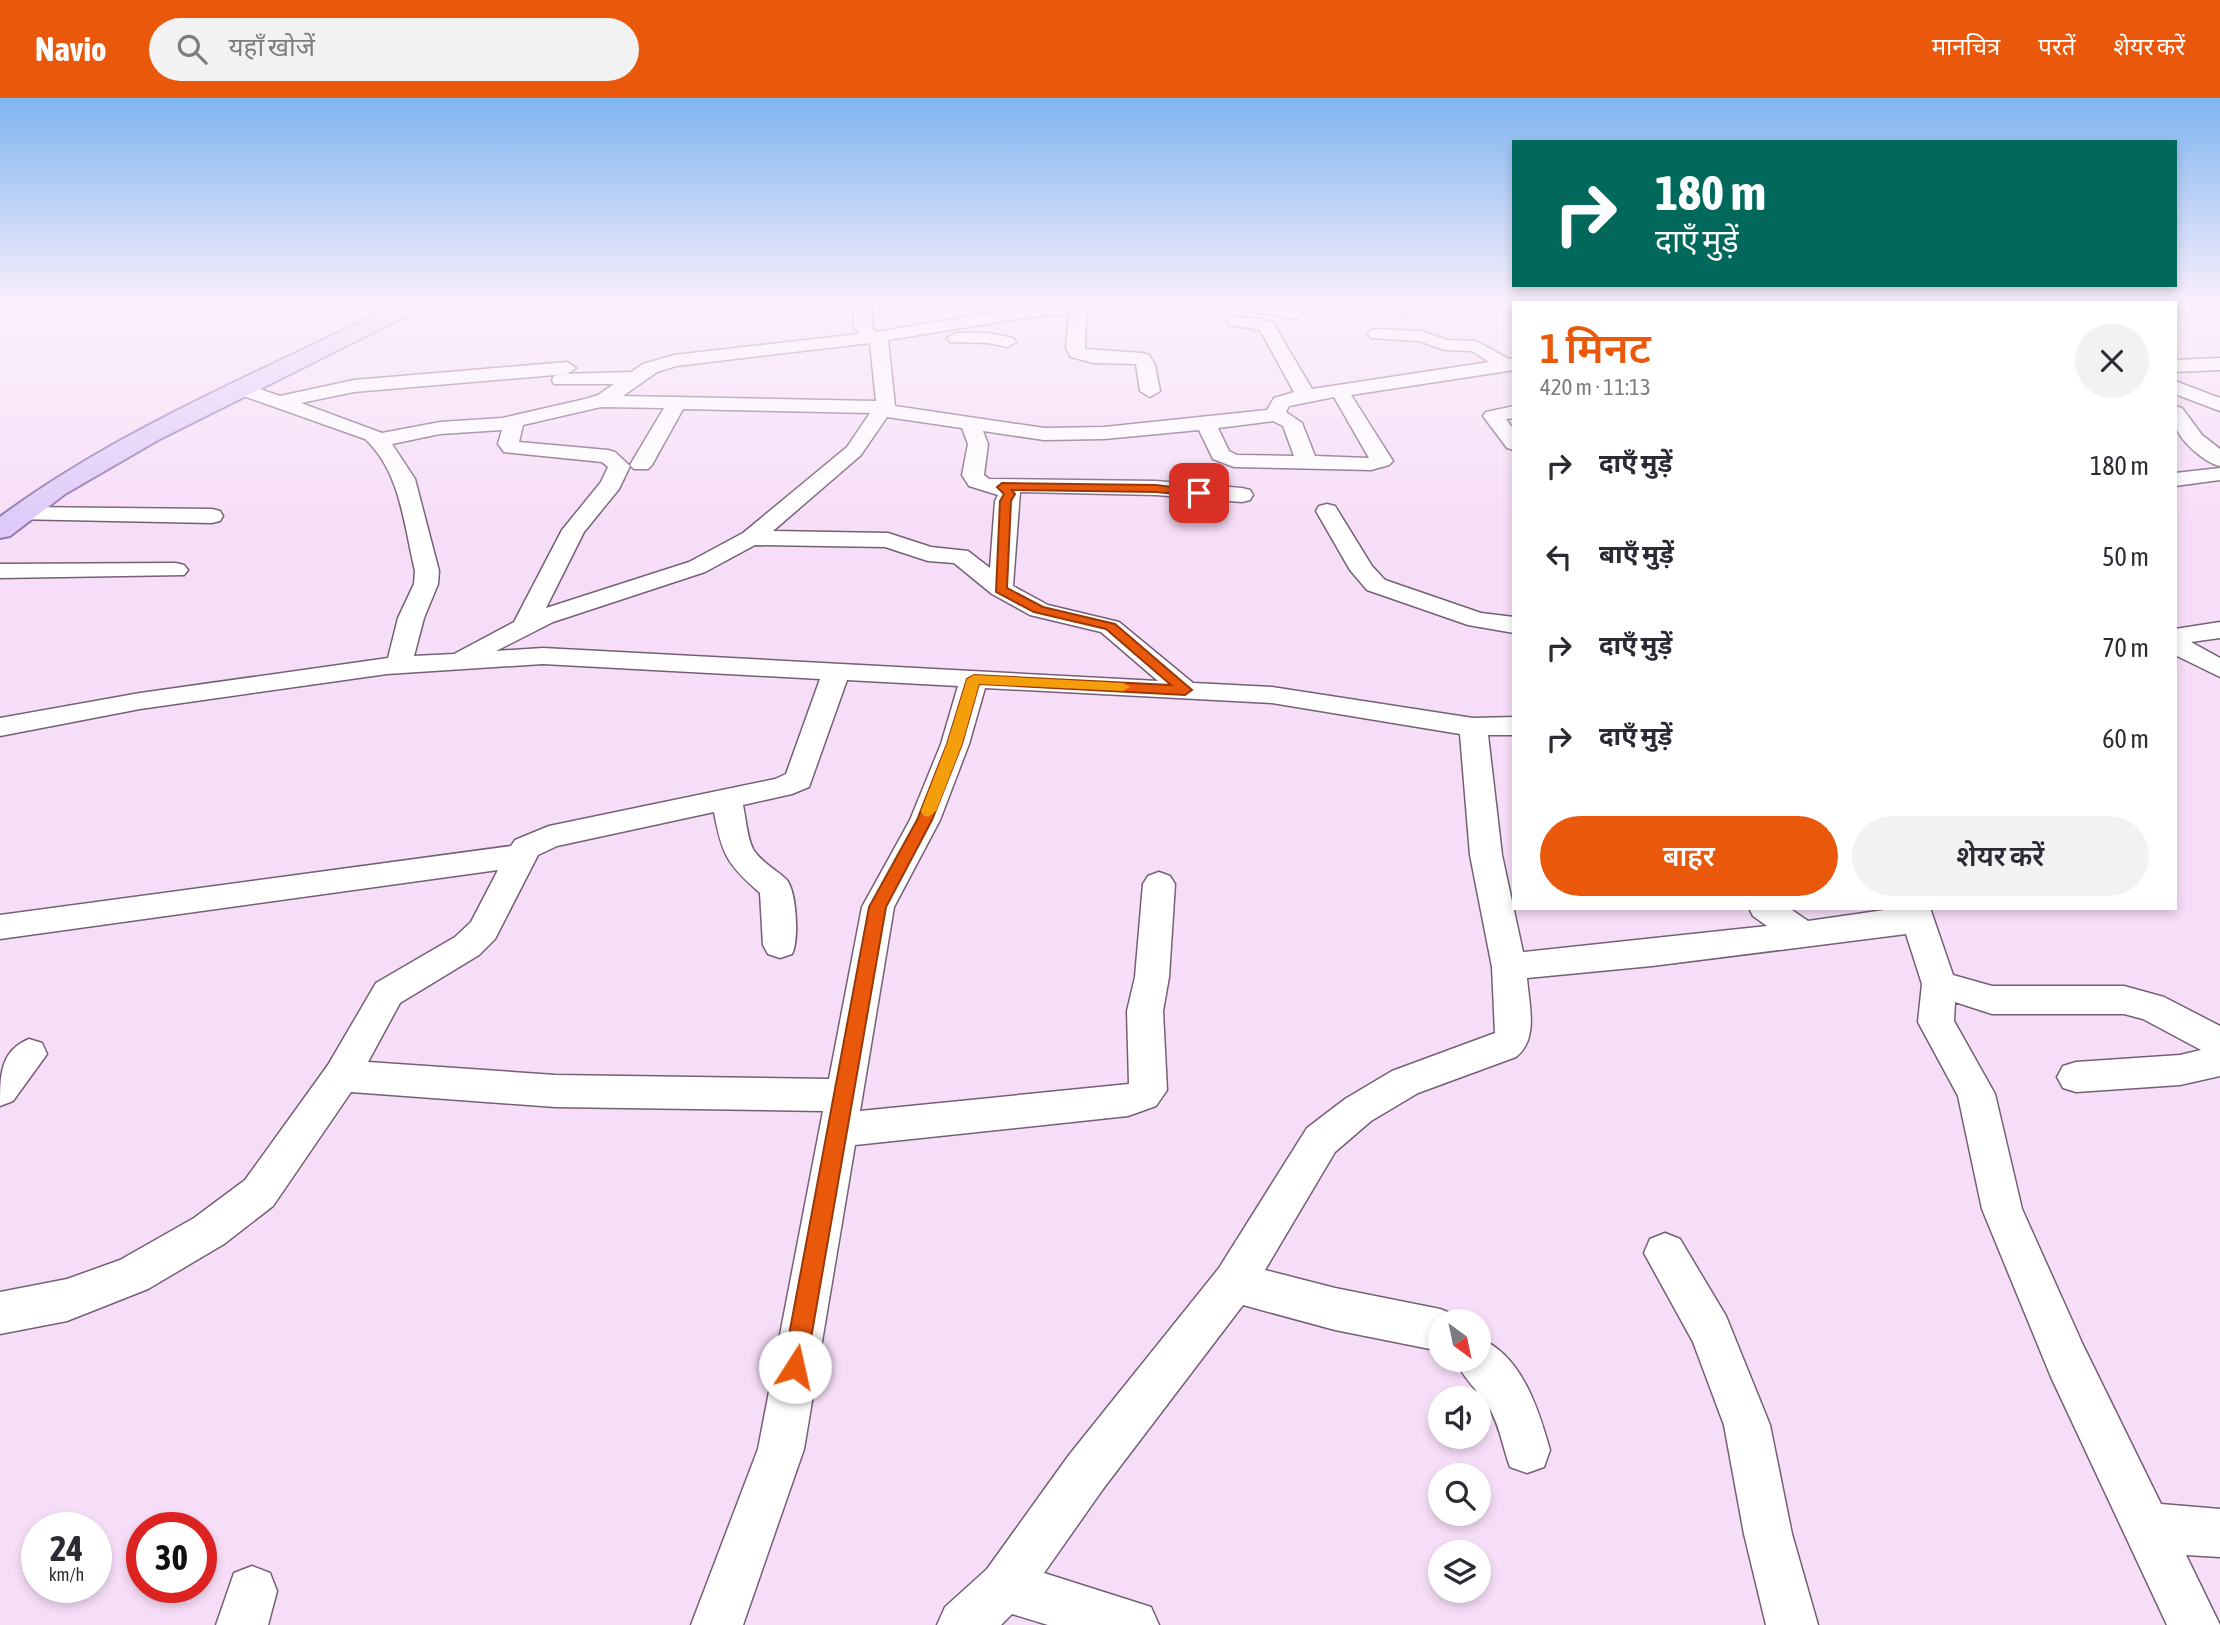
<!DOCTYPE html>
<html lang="hi">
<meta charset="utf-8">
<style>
body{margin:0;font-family:"Asap Condensed","Noto Sans Devanagari",sans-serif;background:#f2f2f3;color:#2b2b33;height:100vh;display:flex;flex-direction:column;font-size:26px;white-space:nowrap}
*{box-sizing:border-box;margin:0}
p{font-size:23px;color:#7c7c81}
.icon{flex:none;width:38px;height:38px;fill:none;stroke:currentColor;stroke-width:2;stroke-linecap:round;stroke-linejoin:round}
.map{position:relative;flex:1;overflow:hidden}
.side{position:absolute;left:1512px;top:203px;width:665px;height:609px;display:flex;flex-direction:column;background:#fff;border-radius:0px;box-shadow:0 4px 10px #0003}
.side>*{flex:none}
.banner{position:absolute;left:1512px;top:42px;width:665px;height:147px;border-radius:0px;box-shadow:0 4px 10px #0003;background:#00695c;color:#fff;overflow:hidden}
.needle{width:46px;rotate:147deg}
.controls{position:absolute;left:1428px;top:1211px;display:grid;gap:14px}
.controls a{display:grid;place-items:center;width:63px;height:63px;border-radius:50%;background:#fff;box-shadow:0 4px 10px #0003;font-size:35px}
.speed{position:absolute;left:21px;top:1414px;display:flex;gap:14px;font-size:35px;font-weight:700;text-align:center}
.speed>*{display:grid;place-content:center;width:91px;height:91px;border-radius:50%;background:#fff;box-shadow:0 4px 10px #0003;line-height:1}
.speed small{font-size:18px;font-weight:400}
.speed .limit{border:10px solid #d22;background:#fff;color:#111}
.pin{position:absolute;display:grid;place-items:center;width:60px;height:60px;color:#fff;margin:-30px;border-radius:14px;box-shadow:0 4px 10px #0006}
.me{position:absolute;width:77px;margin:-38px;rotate:10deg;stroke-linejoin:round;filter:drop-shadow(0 0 5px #0008)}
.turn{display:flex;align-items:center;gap:24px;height:147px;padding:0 28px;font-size:32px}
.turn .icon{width:91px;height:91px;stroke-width:2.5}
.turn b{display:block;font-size:49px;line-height:60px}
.round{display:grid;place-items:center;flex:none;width:74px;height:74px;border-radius:37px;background:#f2f2f3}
.summary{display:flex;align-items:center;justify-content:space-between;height:119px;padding:0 28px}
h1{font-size:42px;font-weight:600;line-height:52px;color:#ea580c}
.primary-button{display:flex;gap:14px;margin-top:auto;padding:14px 28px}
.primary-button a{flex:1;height:80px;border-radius:42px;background:#ea580c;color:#fff;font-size:28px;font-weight:600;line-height:80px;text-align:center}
.primary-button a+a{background:#f2f2f3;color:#2b2b33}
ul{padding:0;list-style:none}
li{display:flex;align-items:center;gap:21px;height:91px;padding:0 28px}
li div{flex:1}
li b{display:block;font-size:26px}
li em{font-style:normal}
header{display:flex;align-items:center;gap:42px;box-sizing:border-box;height:98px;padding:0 35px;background:#ea580c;color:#fff}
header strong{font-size:33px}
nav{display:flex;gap:38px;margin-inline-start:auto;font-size:24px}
.search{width:490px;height:63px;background:#f2f2f3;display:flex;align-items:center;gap:18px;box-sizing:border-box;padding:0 24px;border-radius:38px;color:#7c7c81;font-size:26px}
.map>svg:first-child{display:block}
</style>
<header>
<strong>Navio</strong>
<div class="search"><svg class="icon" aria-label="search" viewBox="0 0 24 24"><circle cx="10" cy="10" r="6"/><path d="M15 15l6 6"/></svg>यहाँ खोजें</div>
<nav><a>मानचित्र</a><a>परतें</a><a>शेयर करें</a></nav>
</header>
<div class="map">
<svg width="2220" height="1527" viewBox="0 0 2220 1527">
<rect width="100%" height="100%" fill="#f7def8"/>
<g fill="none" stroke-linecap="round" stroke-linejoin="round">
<!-- minor casing -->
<g stroke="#755f75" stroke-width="3">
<g id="minor">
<path d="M 854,209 L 872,209 L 872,229 L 875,234 L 1027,209 L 1092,209 L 1086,214 L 1085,251 L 1142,255 L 1149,257 L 1155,267 L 1160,293 L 1150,299 L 1140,293 L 1136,266 L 1094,265 L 1071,259 L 1066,250 L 1069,216 L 1029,219 L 888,242 L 895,308 L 1044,330 L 1104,329 L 1267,312 L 1274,300 L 1294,294 L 1260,232 L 1230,227 L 1227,223 L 1230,219 L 1260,221 L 1273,225 L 1312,291 L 1489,264 L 1472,253 L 1445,252 L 1419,243 L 1371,240 L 1368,236 L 1371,232 L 1377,231 L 1421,233 L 1447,242 L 1476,243 L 1509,261 L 1514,260 L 1514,272 L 1351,297 L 1393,363 L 1389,367 L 1371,372 L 1234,369 L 1213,361 L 1199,332 L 1104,341 L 1044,342 L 983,333 L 988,346 L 984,377 L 989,381 L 1156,383 L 1242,390 L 1250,392 L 1253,397 L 1250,402 L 1242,404 L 1156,397 L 1020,394 L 1013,488 L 1048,507 L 1119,524 L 1193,585 L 1272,589 L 1473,620 L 1514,619 L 1514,637 L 1488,637 L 1502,757 L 1523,854 L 1767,828 L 1753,818 L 1749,810 L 1789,810 L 1808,823 L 1898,810 L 1930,810 L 1953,877 L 1992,888 L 2124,888 L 2164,899 L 2220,928 L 2220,978 L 2180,987 L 2076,994 L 2063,990 L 2057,979 L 2063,968 L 2076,964 L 2180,957 L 2201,952 L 2143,921 L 2124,916 L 1992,916 L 1955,904 L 1954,923 L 1995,996 L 2022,1111 L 2083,1247 L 2161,1406 L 2220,1411 L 2220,1459 L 2186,1457 L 2220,1527 L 2167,1527 L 2051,1279 L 1982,1111 L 1958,998 L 1918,924 L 1922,886 L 1906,836 L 1652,868 L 1527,880 C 1529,907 1539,941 1516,959 L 1418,995 L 1371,1023 L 1335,1054 L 1265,1172 L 1335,1190 L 1440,1211 L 1455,1217 L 1458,1223 L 1440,1223 L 1440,1253 L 1335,1232 L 1243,1207 L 1103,1391 L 1044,1475 L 1151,1509 L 1159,1527 L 1048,1527 L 1012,1516 L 1001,1527 L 937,1527 L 945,1509 L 987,1471 L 1069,1357 L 1219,1170 L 1307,1030 L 1345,1001 L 1392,973 L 1495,935 L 1492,869 L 1470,757 L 1460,636 L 1272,605 L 985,590 L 969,646 L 940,722 L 894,809 L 860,1013 L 1129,986 L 1127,913 L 1135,879 L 1143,786 L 1148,778 L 1159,774 L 1170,778 L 1175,786 L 1169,879 L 1163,913 L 1167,992 L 1156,1008 L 1128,1018 L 855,1047 L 804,1351 L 743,1527 L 691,1527 L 758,1351 L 823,1013 L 555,1009 L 351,994 L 273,1108 L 224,1146 L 148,1191 L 67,1223 L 0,1236 L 0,1194 L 67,1181 L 120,1162 L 194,1120 L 245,1082 L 328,967 L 376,885 L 455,839 L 471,824 L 498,772 L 0,841 L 0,817 L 511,748 L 515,742 L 549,728 L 775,681 L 786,676 L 820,581 L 543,566 L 387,576 L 140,611 L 0,638 L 0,620 L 140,595 L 388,560 L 398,520 L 414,486 L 415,473 C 404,428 401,374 365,341 L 235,295 L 232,291 L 235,287 L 242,285 L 280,298 L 354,282 L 567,264 L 576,270 L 567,276 L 354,294 L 301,305 L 382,335 L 440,324 L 502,320 L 585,301 L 598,297 L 614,286 L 554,286 L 552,282 L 554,278 L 561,276 L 631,274 L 643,266 L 674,257 L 859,236 L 854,229 ZM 870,245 L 876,303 L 623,298 L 657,274 L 676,268 ZM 1334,299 L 1369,360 L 1315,358 L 1302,325 L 1286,314 L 1289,308 ZM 601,309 L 664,310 L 630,367 L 634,371 L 648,371 L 652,367 L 683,311 L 870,315 L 847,349 L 743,435 L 689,464 L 546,510 L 584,434 L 619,391 L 630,368 L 615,354 L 608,352 L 519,344 L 523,327 ZM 887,319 L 962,330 L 968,346 L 962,377 L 969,388 L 998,397 L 995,403 L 990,470 L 968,453 L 931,449 L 888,435 L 773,433 L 861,357 ZM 1273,323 L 1283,328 L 1294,358 L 1237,357 L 1229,353 L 1218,330 ZM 502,332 L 498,346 L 504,354 L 602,364 L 608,369 L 601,384 L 562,432 L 514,524 L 454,556 L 414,558 L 424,520 L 438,486 L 439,473 L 415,381 L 392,346 L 440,336 ZM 755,447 L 885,449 L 928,463 L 954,465 L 992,496 L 1030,517 L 1101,534 L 1158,583 L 543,550 L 496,553 L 553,524 L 705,474 ZM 847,582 L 958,588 L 941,646 L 910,722 L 862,809 L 829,981 L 555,977 L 368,964 L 400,905 L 479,857 L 495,841 L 538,757 L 557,748 L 714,714 C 722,757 727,766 760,795 L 763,847 L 768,856 L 780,860 L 792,856 C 799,843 797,793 786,781 C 775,771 761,764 753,751 C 747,739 746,721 743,707 L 792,696 L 809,689 Z"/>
<path d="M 1246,209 L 1285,209 L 1300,212 L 1303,216 L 1294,221 L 1254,214 Z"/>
<path d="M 1368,209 L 1427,209 C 1418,218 1377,218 1368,209 Z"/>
<path d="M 956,235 L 988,235 L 1013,240 L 1016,244 L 1007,249 L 988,245 L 950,244 L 947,240 Z"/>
<path d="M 2220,260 L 2220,272 L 2175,274 L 2175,262 Z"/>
<path d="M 2175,283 L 2220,300 L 2220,313 L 2175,296 Z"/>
<path d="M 1514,308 L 1514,320 L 1506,321 L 1514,332 L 1514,352 L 1507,350 L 1483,318 L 1486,314 Z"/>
<path d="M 2175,308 L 2182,310 L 2202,337 L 2220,351 L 2220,368 C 2205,365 2178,342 2175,326 C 2174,320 2175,314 2175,308 Z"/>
<path d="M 2220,370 L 2220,382 L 2175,388 L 2175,375 Z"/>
<path d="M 1327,406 L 1335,408 L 1372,468 L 1385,482 L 1481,515 L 1514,519 L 1514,535 L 1468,527 L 1367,492 L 1350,472 L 1316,413 L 1319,408 Z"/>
<path d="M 21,409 L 212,411 L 220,413 L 223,418 L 220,423 L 212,425 L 13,421 L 10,416 L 13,411 Z"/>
<path d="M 176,465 L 184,467 L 188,472 L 184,477 L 0,480 L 0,466 Z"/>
<path d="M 2220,524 L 2220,540 L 2191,544 L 2220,560 L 2220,579 L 2175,557 L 2175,531 Z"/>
<path d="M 29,941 L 42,945 L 47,956 L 13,1003 L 0,1008 C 0,977 0,953 29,941 Z"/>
<path d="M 1665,1135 L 1680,1141 L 1726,1218 L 1770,1327 L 1792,1436 L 1818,1527 L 1766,1527 L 1744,1436 L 1724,1327 L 1693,1244 L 1644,1155 L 1650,1141 Z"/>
<path d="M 1479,1240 C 1522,1258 1538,1310 1550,1352 L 1544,1369 L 1527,1375 L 1510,1369 C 1503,1350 1500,1329 1490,1311 C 1479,1293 1463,1281 1456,1262 L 1479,1262 Z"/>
<path d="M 252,1468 L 270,1475 L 277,1493 L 268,1527 L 216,1527 L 234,1475 Z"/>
</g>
</g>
<!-- major casing -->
<g stroke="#9179ae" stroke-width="4">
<path id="major" d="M 392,209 L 419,209 L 416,213 L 158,342 L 65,396 L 10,438 L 0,440 L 0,419 C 119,331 260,274 392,209 Z"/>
</g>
<!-- minor -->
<use href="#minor" fill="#fff" fill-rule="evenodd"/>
<!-- major -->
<use href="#major" fill="#decbf9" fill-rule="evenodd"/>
</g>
<!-- sky -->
<linearGradient id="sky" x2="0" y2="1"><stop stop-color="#7fb4f0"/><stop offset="0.49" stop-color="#fbf0fc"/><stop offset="1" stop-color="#fbf0fc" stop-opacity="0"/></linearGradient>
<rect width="2220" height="423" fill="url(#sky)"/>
<!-- route -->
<path fill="#ea580c" stroke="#983908" stroke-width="2" d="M 1002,385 L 1156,387 L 1203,393 L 1205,395 L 1199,398 L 1156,394 L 1012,392 L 1015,396 L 1011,403 L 1007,490 L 1043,509 L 1115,526 L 1192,592 L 1185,597 L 979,586 L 962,646 L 932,722 L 886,809 L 806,1269 L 803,1277 L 795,1280 L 787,1277 L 783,1269 L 869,809 L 917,722 L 947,646 L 967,581 L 974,577 L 1171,587 L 1106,531 L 1034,514 L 996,494 L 1000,403 L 1004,396 L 997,389 Z"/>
<!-- slow -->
<path fill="#f59e0b" d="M 974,577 L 1123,585 L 1130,589 L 1123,593 L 979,586 L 962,646 L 936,713 L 928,719 L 923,717 L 921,713 L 947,646 L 967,581 Z"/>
</svg>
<div class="controls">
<a><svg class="needle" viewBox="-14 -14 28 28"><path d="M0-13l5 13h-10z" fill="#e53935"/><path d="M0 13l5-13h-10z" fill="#7c7c81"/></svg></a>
<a><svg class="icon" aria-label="sound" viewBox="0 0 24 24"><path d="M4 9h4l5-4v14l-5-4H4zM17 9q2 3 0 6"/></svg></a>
<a><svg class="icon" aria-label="search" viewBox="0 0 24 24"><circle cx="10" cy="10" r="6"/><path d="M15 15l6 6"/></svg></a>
<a><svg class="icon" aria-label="layers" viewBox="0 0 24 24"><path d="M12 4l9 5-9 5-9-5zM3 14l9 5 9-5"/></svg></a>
</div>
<div class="speed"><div>24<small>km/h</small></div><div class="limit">30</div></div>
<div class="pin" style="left:1199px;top:395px;background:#d93025"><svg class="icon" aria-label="arrive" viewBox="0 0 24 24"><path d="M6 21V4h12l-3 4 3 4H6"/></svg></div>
<svg class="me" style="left:795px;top:1269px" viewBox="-20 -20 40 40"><circle r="19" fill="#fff"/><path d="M0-13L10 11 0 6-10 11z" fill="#ea580c"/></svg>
<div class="banner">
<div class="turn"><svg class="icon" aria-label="right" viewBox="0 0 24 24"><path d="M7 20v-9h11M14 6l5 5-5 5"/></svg><div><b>180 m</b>दाएँ मुड़ें</div></div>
</div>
<section class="side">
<div class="summary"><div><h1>1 मिनट</h1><p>420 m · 11:13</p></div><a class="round"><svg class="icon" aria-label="close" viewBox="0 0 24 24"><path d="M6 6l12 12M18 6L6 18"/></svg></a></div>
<ul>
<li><svg class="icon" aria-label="right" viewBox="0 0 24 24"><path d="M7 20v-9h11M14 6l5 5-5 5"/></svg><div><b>दाएँ मुड़ें</b></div><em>180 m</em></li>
<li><svg class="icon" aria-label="left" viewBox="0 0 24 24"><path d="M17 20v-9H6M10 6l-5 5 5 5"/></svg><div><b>बाएँ मुड़ें</b></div><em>50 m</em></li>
<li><svg class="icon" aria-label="right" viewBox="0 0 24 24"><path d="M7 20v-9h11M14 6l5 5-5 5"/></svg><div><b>दाएँ मुड़ें</b></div><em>70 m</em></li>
<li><svg class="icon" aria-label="right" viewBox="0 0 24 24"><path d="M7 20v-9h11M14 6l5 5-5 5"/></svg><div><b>दाएँ मुड़ें</b></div><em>60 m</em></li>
</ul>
<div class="primary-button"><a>बाहर</a><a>शेयर करें</a></div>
</section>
</div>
